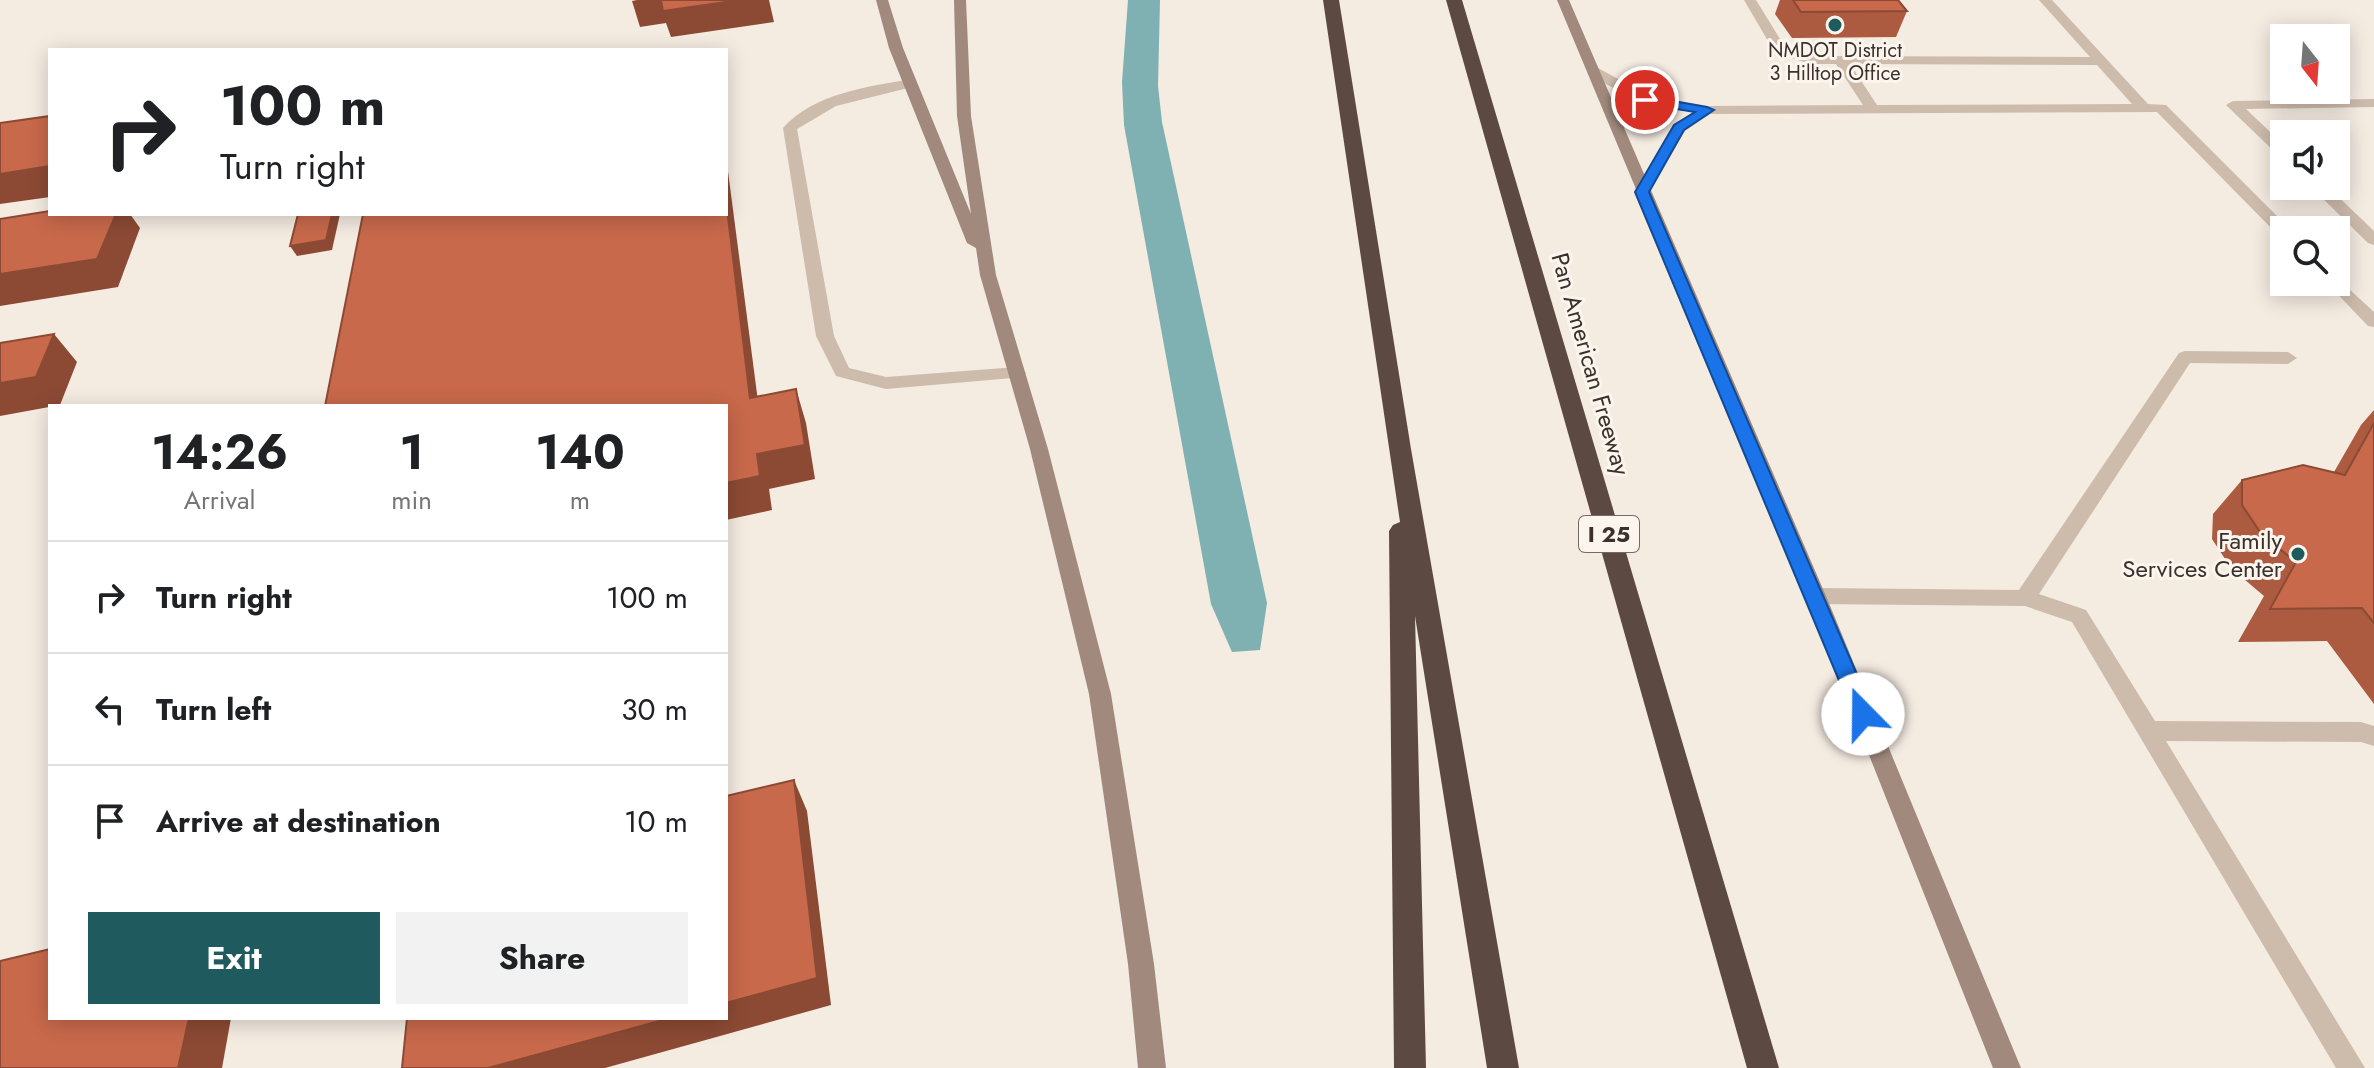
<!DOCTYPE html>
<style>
body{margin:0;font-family:Jost,sans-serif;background:#f2f2f2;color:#202124;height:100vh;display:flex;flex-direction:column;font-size:30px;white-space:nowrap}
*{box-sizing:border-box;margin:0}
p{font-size:26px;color:#757577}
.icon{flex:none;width:44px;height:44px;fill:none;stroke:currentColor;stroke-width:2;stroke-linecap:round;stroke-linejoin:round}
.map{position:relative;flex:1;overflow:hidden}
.details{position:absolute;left:48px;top:404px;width:680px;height:616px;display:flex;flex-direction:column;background:#fff;border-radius:0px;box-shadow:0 4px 20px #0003}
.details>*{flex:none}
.top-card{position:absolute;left:48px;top:48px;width:680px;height:168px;border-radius:0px;box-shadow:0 4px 20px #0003;background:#fff;color:#202124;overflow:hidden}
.needle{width:52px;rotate:163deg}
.fabs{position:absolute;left:2270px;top:24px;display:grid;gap:16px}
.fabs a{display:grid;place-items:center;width:80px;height:80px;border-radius:0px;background:#fff;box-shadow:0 4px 20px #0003;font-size:40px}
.pin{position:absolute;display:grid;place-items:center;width:68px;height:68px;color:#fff;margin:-34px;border:4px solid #fff;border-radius:50%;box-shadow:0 2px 8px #0007}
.me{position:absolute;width:88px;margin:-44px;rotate:338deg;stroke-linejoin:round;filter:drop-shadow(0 0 6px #0008)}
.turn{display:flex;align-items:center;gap:28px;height:168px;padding:0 40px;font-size:36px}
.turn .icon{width:104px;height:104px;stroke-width:2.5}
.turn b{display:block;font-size:56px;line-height:68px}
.eta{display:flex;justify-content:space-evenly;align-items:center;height:136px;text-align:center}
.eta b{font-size:48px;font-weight:700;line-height:56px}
.primary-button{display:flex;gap:16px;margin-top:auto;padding:16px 40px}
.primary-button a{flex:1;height:92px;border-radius:0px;background:#1f5a5e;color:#fff;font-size:32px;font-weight:700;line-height:92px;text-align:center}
.primary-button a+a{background:#f2f2f2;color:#202124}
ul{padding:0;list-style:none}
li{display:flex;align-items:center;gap:24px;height:112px;padding:0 40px;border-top:2px solid #e0e0e0}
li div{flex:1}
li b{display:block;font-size:30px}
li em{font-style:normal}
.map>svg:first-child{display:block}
</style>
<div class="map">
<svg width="2374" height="1068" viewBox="0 0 2374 1068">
<rect width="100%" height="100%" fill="#f4ebe1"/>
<!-- water -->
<path fill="#7fb0b2" d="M 1128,0 L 1160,0 L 1158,86 L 1162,122 L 1267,603 L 1260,650 L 1232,652 L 1211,604 L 1124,125 L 1122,82 Z"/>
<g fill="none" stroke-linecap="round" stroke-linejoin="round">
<!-- service -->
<g fill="#cdbbac" fill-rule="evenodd">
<path d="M 1744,0 L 1756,0 L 1785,47 L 1812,56 L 2090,57 L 2039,0 L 2052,0 L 2148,104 L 2166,105 L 2291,230 L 2284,230 L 2284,237 L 2278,235 L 2157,112 L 1710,114 L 1685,131 L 1647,195 L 1637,195 L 1634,192 L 1674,125 L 1694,112 L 1640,103 L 1588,74 L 1588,68 L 1598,68 L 1649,96 L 1707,106 L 1863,105 L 1836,64 L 1811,64 L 1775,53 ZM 1850,64 L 2097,65 L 2132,104 L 1877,105 Z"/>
<path d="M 911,79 L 916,80 L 916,86 L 836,106 L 797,129 L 834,336 L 849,368 L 886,377 L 1017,367 L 1023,369 L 1026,373 L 1023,377 L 886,389 L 836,376 L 816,336 L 783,128 C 814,93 868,87 911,79 Z"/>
<path d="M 2374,99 L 2374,107 L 2246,109 L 2284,145 L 2284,157 L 2279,156 L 2226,105 L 2233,101 Z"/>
<path d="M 2310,186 L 2327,186 L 2374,231 L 2374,245 L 2368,243 Z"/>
<path d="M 2336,277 L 2374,312 L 2374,327 L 2368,326 L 2326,282 L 2336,282 Z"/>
<path d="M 2185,351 L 2288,352 L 2297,358 L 2288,364 L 2190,363 L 2039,594 L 2086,610 L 2155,721 L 2361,722 L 2374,726 L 2374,746 L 2361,742 L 2166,741 L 2365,1068 L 2336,1068 L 2072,622 L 2025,606 L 1816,604 L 1809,602 L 1806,596 L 1809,590 L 1816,588 L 2019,590 L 2179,353 Z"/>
</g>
<!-- secondary -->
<g fill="#a18a7d" fill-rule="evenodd">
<path d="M 876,0 L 888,0 L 903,48 L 971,214 L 957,116 L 954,0 L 966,0 L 971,116 L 996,275 L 1048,449 L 1111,694 L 1154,964 L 1166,1068 L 1138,1068 L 1128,964 L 1089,694 L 1030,449 L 980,275 L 976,248 L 967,243 L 889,48 Z"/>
<path d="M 1557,0 L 1569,0 L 1826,596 L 2021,1068 L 1993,1068 L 1806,596 Z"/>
</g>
<!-- motorway -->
<g fill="#5c4a42" fill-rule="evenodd">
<path d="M 1323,0 L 1339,0 L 1411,449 L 1519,1068 L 1487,1068 L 1415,616 L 1426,1068 L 1394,1068 L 1389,531 L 1393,525 L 1400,522 Z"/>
<path d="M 1446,0 L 1462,0 L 1779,1068 L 1747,1068 Z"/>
</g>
</g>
<!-- wall -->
<g fill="#ac5a40">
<path d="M 1780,0 L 1898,0 L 1907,11 L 1896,37 L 1792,38 L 1775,14 Z"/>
<path d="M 2374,410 L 2374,704 L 2327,641 L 2238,642 L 2264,596 L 2231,568 L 2212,539 L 2213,514 L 2242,480 L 2334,472 L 2361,425 Z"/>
</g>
<!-- shaded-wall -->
<g fill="#8c4a34">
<path d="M 637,0 L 769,0 L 774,22 L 671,37 L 666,23 L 640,27 L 632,1 Z"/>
<path d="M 726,156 L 762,432 L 750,398 L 726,201 Z"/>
<path d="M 50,166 L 50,197 L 0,204 L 0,174 Z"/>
<path d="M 116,214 L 130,214 L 140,228 L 118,287 L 0,306 L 0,274 Z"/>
<path d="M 332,214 L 340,214 L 332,250 L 297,256 L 290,246 Z"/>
<path d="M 54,334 L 77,362 L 60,405 L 0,416 L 0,383 Z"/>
<path d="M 796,389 L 806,423 L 815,479 L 769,489 L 772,510 L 726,520 L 726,483 L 757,454 Z"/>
<path d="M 794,780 L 807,811 L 831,1005 L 605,1068 L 488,1068 L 670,1018 L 726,1018 L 726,1003 Z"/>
<path d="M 189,1018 L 231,1018 L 222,1068 L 178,1068 Z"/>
</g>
<!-- building -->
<g fill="#c8694b" stroke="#8c4a34" stroke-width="2">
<path d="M 661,0 L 740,0 L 663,11 Z"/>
<path d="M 1793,0 L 1898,0 L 1907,11 L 1801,12 Z"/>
<path d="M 50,116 L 50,166 L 0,174 L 0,123 Z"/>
<path d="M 726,201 L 750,398 L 796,389 L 805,445 L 757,454 L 760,476 L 726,483 L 726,406 L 325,406 L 363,214 L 726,214 Z"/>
<path d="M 50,211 L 50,214 L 116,214 L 97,259 L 0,274 L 0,219 Z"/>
<path d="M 298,214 L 332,214 L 326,240 L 290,246 Z"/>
<path d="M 54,334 L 36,377 L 0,383 L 0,343 Z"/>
<path d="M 2374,423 L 2374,623 L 2362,608 L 2270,609 L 2296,562 L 2262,535 L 2242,505 L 2242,480 L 2303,465 L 2345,475 Z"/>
<path d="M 794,780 L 817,978 L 726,1003 L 726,796 Z"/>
<path d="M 50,949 L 50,1018 L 189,1018 L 178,1068 L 0,1068 L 0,961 Z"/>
<path d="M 407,1018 L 670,1018 L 488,1068 L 402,1068 Z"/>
</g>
<!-- route -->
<path fill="#1a73e8" stroke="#114b97" stroke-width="2" d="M 1645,96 L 1707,107 L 1714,110 L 1684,130 L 1649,192 L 1874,714 L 1871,720 L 1863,722 L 1856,720 L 1853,714 L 1635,192 L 1674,125 L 1695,112 L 1640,103 L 1639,100 Z"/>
<!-- markers -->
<g fill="#1f5a5e" stroke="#fbf5ee" stroke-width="3">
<circle cx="1835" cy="25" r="8"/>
<circle cx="2298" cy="554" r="8"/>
</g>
<g text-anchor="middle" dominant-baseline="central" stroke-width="6" stroke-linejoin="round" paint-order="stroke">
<!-- far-poi labels -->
<g font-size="20" fill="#3b302b" stroke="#fbf5ee">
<text x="1835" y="50">NMDOT District<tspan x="1835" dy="23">3 Hilltop Office</tspan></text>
</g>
<!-- shield labels -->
<rect fill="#fbf5ee" stroke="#756b66" stroke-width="2" x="1579" y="516" width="60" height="36" rx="6"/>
<g font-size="22" font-weight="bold" fill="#3b302b">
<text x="1609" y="534">I 25</text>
</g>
<!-- street labels -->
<g font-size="24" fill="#3b302b" stroke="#fbf5ee">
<text transform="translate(1591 364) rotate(74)">Pan American Freeway</text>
</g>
<!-- poi labels -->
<g font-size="24" fill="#3b302b" stroke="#fbf5ee" text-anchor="end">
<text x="2282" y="540">Family<tspan x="2282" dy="28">Services Center</tspan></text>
</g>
</g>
</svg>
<div class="fabs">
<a><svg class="needle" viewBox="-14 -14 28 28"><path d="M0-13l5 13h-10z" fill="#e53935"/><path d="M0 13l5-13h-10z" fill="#757577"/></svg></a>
<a><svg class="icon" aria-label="sound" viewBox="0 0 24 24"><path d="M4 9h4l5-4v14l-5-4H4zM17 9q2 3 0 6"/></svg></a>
<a><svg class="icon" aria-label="search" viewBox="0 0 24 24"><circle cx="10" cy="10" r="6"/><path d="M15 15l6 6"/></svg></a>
</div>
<div class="pin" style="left:1645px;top:100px;background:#d93025"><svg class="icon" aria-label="arrive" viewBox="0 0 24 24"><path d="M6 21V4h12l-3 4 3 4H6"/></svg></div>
<svg class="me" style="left:1863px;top:714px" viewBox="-20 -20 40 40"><circle r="19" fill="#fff"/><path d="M0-13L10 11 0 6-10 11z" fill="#1a73e8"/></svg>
<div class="top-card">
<div class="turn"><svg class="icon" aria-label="right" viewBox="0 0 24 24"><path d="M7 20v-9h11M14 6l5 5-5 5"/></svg><div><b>100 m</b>Turn right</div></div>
</div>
<section class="details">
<div class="eta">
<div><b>14:26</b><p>Arrival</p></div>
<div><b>1</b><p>min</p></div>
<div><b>140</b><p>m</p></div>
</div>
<ul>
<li><svg class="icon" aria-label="right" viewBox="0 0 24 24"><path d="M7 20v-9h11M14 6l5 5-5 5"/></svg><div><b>Turn right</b></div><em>100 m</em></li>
<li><svg class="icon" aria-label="left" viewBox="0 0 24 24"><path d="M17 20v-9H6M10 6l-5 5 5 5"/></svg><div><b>Turn left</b></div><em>30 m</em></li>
<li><svg class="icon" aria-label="arrive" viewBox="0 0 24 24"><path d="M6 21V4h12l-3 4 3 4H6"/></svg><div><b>Arrive at destination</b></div><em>10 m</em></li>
</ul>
<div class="primary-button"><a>Exit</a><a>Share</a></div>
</section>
</div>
